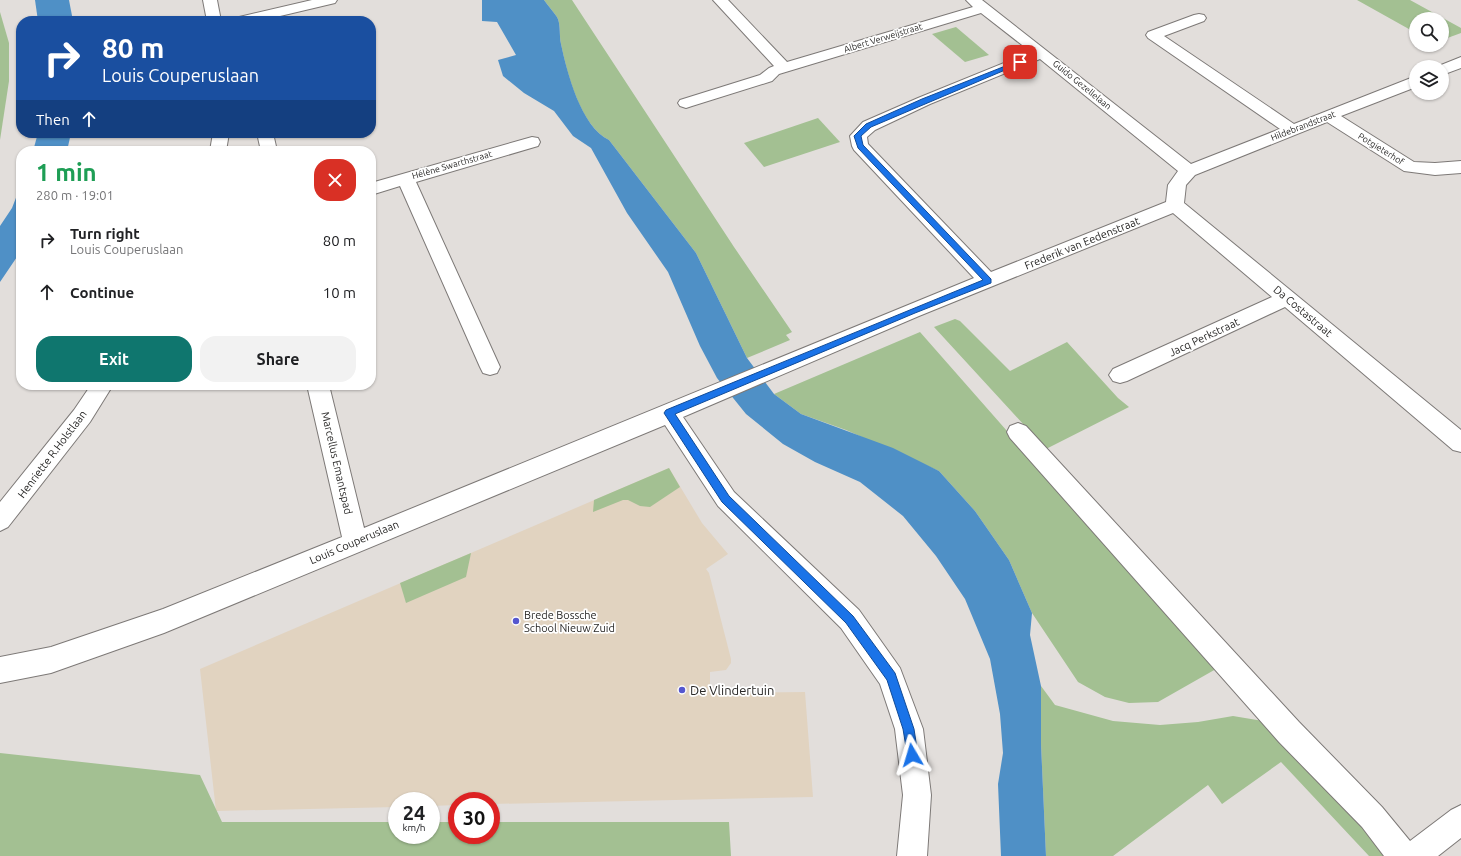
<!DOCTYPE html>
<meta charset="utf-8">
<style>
body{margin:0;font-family:Ubuntu,sans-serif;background:#f2f2f2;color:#202124;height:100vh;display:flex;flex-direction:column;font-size:15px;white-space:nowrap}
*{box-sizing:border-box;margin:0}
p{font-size:13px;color:#757577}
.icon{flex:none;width:22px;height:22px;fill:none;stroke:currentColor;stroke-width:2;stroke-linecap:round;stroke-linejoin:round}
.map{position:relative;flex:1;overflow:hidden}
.sheet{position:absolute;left:16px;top:146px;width:360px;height:244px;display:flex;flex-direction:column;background:#fff;border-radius:16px;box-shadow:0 1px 3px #0004}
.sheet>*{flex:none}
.banner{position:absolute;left:16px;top:16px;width:360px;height:122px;border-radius:16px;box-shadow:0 1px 3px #0004;background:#1a4fa0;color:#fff;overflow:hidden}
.controls{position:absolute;left:1409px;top:12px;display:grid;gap:8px}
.controls a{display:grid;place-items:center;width:40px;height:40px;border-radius:50%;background:#fff;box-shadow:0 1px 3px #0004;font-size:20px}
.speed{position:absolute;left:388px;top:792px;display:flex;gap:8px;font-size:20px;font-weight:700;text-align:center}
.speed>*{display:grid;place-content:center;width:52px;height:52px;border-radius:50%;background:#fff;box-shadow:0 1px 3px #0004;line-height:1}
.speed small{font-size:10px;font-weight:400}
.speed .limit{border:6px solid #d22;background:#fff;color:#111}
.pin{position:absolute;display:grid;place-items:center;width:34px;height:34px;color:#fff;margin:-17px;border-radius:8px;box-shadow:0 2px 6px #0006}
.me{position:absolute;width:44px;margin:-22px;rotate:353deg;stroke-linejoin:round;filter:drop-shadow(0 0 3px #0008)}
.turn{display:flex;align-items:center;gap:14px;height:84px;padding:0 20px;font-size:18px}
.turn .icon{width:52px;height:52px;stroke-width:2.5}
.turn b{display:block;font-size:28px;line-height:34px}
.then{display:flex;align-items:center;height:38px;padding:0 20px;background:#0003;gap:8px;font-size:15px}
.round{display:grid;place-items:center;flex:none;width:42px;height:42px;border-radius:16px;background:#f2f2f2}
.head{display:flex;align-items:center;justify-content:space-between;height:68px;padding:0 20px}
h1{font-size:24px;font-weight:600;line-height:30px;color:#1e9e55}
.action{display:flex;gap:8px;margin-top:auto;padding:8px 20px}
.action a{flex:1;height:46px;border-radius:16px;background:#0f766e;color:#fff;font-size:16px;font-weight:600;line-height:46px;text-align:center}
.action a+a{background:#f2f2f2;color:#202124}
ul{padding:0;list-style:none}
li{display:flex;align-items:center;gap:12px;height:52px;padding:0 20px}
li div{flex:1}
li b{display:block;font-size:15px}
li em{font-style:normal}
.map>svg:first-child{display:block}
</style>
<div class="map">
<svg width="1461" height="856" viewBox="0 0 1461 856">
<rect width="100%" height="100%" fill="#e2dedb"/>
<!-- education -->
<path fill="#e1d3c0" d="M 669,468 L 702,523 L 728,554 L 706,569 L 709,573 L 731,659 L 731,663 L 726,670 L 710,672 L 710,693 L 805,692 L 813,797 L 491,804 L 491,801 L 457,801 L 457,805 L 431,806 L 431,801 L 397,801 L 397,807 L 216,811 L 200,669 Z"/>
<!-- green -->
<g fill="#a3c092">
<path d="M 544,0 L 572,0 L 734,247 L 792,332 L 786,335 L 790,340 L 747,358 L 696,253 L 609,140 C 581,127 567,73 561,44 C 559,36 561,24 557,17 C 553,11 548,6 544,0 Z"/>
<path d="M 1357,0 L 1410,0 L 1461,28 L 1461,33 L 1442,40 L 1442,19 L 1416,19 L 1416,33 Z"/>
<path d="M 0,12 L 9,43 L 9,81 L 0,140 Z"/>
<path d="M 956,27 L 989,55 L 965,62 L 932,34 Z"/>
<path d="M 818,118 L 840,142 L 764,167 L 744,143 Z"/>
<path d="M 955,319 L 960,321 L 1010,371 L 1067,342 L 1118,398 L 1129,407 L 1046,449 L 934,327 Z"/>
<path d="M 920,332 L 1216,669 L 1158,702 L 1129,703 L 1105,697 L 1078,682 L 1032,613 L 1009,560 L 975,511 L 939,471 L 846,430 L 801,414 L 774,394 Z"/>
<path d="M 669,468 L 680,487 L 650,507 L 640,506 L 628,500 L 623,500 L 593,512 L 594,500 Z"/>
<path d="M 471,553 L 466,577 L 406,603 L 400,583 Z"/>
<path d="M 1041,686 L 1055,705 L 1113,721 L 1160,725 L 1198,722 L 1233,716 L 1263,721 L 1390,852 L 1385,856 L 1369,856 L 1281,762 L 1222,804 L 1208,785 L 1113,856 L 1046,856 L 1041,744 Z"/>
<path d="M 0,753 L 200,775 L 222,822 L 397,822 L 397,835 L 431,835 L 431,822 L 457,822 L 457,835 L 491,835 L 491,822 L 729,822 L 731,856 L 0,856 Z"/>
</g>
<!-- water -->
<g fill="#4f90c6">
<path d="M 35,0 L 69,0 L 73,21 L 38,21 Z"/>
<path d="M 482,0 L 544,0 C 548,6 553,11 557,17 C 561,24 559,36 561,44 C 567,72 581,127 609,140 L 696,253 L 747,358 L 774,394 L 801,414 L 893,448 L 939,471 L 975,511 L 1009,560 L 1032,613 L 1030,635 L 1041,686 L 1041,744 L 1046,856 L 1001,856 L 998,784 L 1003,753 L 1000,714 L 990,659 L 965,599 L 936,556 L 903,516 L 860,482 L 815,462 L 783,444 L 746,414 L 717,378 L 700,346 L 668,272 L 627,213 L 591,148 L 573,136 L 554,111 L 524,93 L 503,76 L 498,60 L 516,55 L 497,22 L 482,21 Z"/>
<path d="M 38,133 L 71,133 L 67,151 L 33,151 Z"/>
<path d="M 21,185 L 21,251 L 0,282 L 0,226 L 12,208 Z"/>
</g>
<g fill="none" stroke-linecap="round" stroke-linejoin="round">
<!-- minor casing -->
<g stroke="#7d7977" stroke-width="2">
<g id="minor">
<path d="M 203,0 L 217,0 L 221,21 L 207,21 Z"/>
<path d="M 312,0 L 337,0 L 335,3 L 259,21 L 233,21 L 235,18 Z"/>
<path d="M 713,0 L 728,0 L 787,62 L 973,7 L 966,0 L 982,0 L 1191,164 L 1280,129 L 1148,38 L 1146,35 L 1148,32 L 1194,15 L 1199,14 L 1204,15 L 1206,18 L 1204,21 L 1164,36 L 1294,124 L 1416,76 L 1416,87 L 1341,116 L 1414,162 L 1435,163 L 1461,161 L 1461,173 L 1435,175 L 1404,171 L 1327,122 L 1195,175 L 1186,185 L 1184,203 L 1461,430 L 1461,452 L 1453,450 L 1285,307 L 1127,381 L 1120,383 L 1113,381 L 1109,375 L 1113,369 L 1272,297 L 1173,213 L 919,316 L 683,417 L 734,492 L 859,610 L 900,668 L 923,729 L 931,795 L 927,856 L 897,856 L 903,795 L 895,729 L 880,684 L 841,628 L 718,506 L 665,425 L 164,633 L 51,673 L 0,683 L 0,657 L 51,647 L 163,609 L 342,537 L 307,385 L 329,385 L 364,528 L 974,278 L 854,150 L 852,146 L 850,136 L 863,122 L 918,98 L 1031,52 L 981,13 L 779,74 L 772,81 L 692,106 L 686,108 L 680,106 L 678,103 L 680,100 L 760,75 L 769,68 L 774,66 ZM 1040,59 L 1178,171 L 1168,185 L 1166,202 L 991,272 L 868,144 L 867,137 L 875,130 L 930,104 Z"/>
<path d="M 1461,57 L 1461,68 L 1442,75 L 1442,67 L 1436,67 Z"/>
<path d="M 213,133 L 229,133 L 226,151 L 210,151 Z"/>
<path d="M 257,133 L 273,133 L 277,151 L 261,151 Z"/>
<path d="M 532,137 L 538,138 L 540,142 L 538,146 L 416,182 L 500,367 L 497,373 L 490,375 L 483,373 L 480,367 L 400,186 L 371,195 L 371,183 Z"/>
<path d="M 91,385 L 113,385 L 90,422 L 8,527 L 0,531 L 0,502 L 74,410 Z"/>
<path d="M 1018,423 L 1026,426 L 1299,722 L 1382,807 L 1410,841 L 1451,810 L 1461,805 L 1461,838 L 1438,856 L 1384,856 L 1362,827 L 1279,742 L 1010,438 L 1007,432 L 1010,426 Z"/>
</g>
</g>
<!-- minor -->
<use href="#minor" fill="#fff" fill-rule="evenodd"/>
</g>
<!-- route -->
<path fill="#1a73e8" stroke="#114b97" d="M 1018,61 L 1024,62 L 871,127 L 861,136 L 863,145 L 991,279 L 991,283 L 915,313 L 675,414 L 729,496 L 853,616 L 895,673 L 914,729 L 918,755 L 916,759 L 912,761 L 908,759 L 903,729 L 887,680 L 846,623 L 722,502 L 664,413 L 666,410 L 983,280 L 858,148 L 854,136 L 866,124 L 922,99 Z"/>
<!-- markers -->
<g fill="#5557cf" stroke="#fff" stroke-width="1.5">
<circle cx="516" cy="621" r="4"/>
<circle cx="682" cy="690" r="4"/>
</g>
<g text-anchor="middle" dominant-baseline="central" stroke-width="3.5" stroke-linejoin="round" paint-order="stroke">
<!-- far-street labels -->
<g font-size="9" fill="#292827" stroke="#fff">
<text transform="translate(883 38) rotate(-17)">Albert Verweijstraat</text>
<text transform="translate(1082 85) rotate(39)">Guido Gezellelaan</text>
<text transform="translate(1303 126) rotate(-21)">Hildebrandstraat</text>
<text transform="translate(1381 149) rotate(32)">Potgieterhof</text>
<text transform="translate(452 165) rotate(-16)">Hélène Swarthstraat</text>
</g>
<!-- street labels -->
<g font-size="11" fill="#292827" stroke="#fff">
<text transform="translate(1082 243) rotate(-22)">Frederik van Eedenstraat</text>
<text transform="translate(1303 311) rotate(40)">Da Costastraat</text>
<text transform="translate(1204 337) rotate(-25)">Jacq Perkstraat</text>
<text transform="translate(52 454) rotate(-53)">Henriette R.Holstlaan</text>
<text transform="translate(337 463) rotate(77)">Marcellus Emantspad</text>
<text transform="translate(354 542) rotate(-23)">Louis Couperuslaan</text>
</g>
<!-- poi labels -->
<g font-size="11" fill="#292827" stroke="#fff" text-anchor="start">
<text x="524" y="615">Brede Bossche<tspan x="524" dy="13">School Nieuw Zuid</tspan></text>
</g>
<!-- near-poi labels -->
<g font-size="13" fill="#292827" stroke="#fff" text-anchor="start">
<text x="690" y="690">De Vlindertuin</text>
</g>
</g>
</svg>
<div class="controls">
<a><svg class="icon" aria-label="search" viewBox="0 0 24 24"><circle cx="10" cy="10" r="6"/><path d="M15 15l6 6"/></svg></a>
<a><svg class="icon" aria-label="layers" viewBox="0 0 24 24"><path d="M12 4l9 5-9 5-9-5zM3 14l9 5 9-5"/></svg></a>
</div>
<div class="speed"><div>24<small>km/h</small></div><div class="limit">30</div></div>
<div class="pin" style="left:1020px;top:62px;background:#d93025"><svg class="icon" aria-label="arrive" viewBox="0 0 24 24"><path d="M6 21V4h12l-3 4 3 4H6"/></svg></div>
<svg class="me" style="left:912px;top:755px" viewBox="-20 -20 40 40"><path d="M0-17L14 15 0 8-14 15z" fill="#1a73e8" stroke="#fff" stroke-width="4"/></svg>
<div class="banner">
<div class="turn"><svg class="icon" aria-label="right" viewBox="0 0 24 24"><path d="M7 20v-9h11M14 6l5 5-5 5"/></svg><div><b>80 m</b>Louis Couperuslaan</div></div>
<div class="then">Then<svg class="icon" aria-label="ahead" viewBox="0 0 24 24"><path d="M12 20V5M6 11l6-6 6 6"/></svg></div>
</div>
<section class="sheet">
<div class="head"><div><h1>1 min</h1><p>280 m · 19:01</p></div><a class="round" style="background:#d93025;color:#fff"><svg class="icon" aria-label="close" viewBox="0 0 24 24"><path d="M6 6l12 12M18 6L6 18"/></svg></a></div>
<ul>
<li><svg class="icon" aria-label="right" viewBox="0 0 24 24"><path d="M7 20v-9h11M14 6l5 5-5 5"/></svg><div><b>Turn right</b><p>Louis Couperuslaan</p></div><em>80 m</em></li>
<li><svg class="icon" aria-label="ahead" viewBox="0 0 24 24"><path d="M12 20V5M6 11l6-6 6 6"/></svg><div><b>Continue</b></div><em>10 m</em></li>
</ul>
<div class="action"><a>Exit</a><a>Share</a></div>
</section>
</div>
